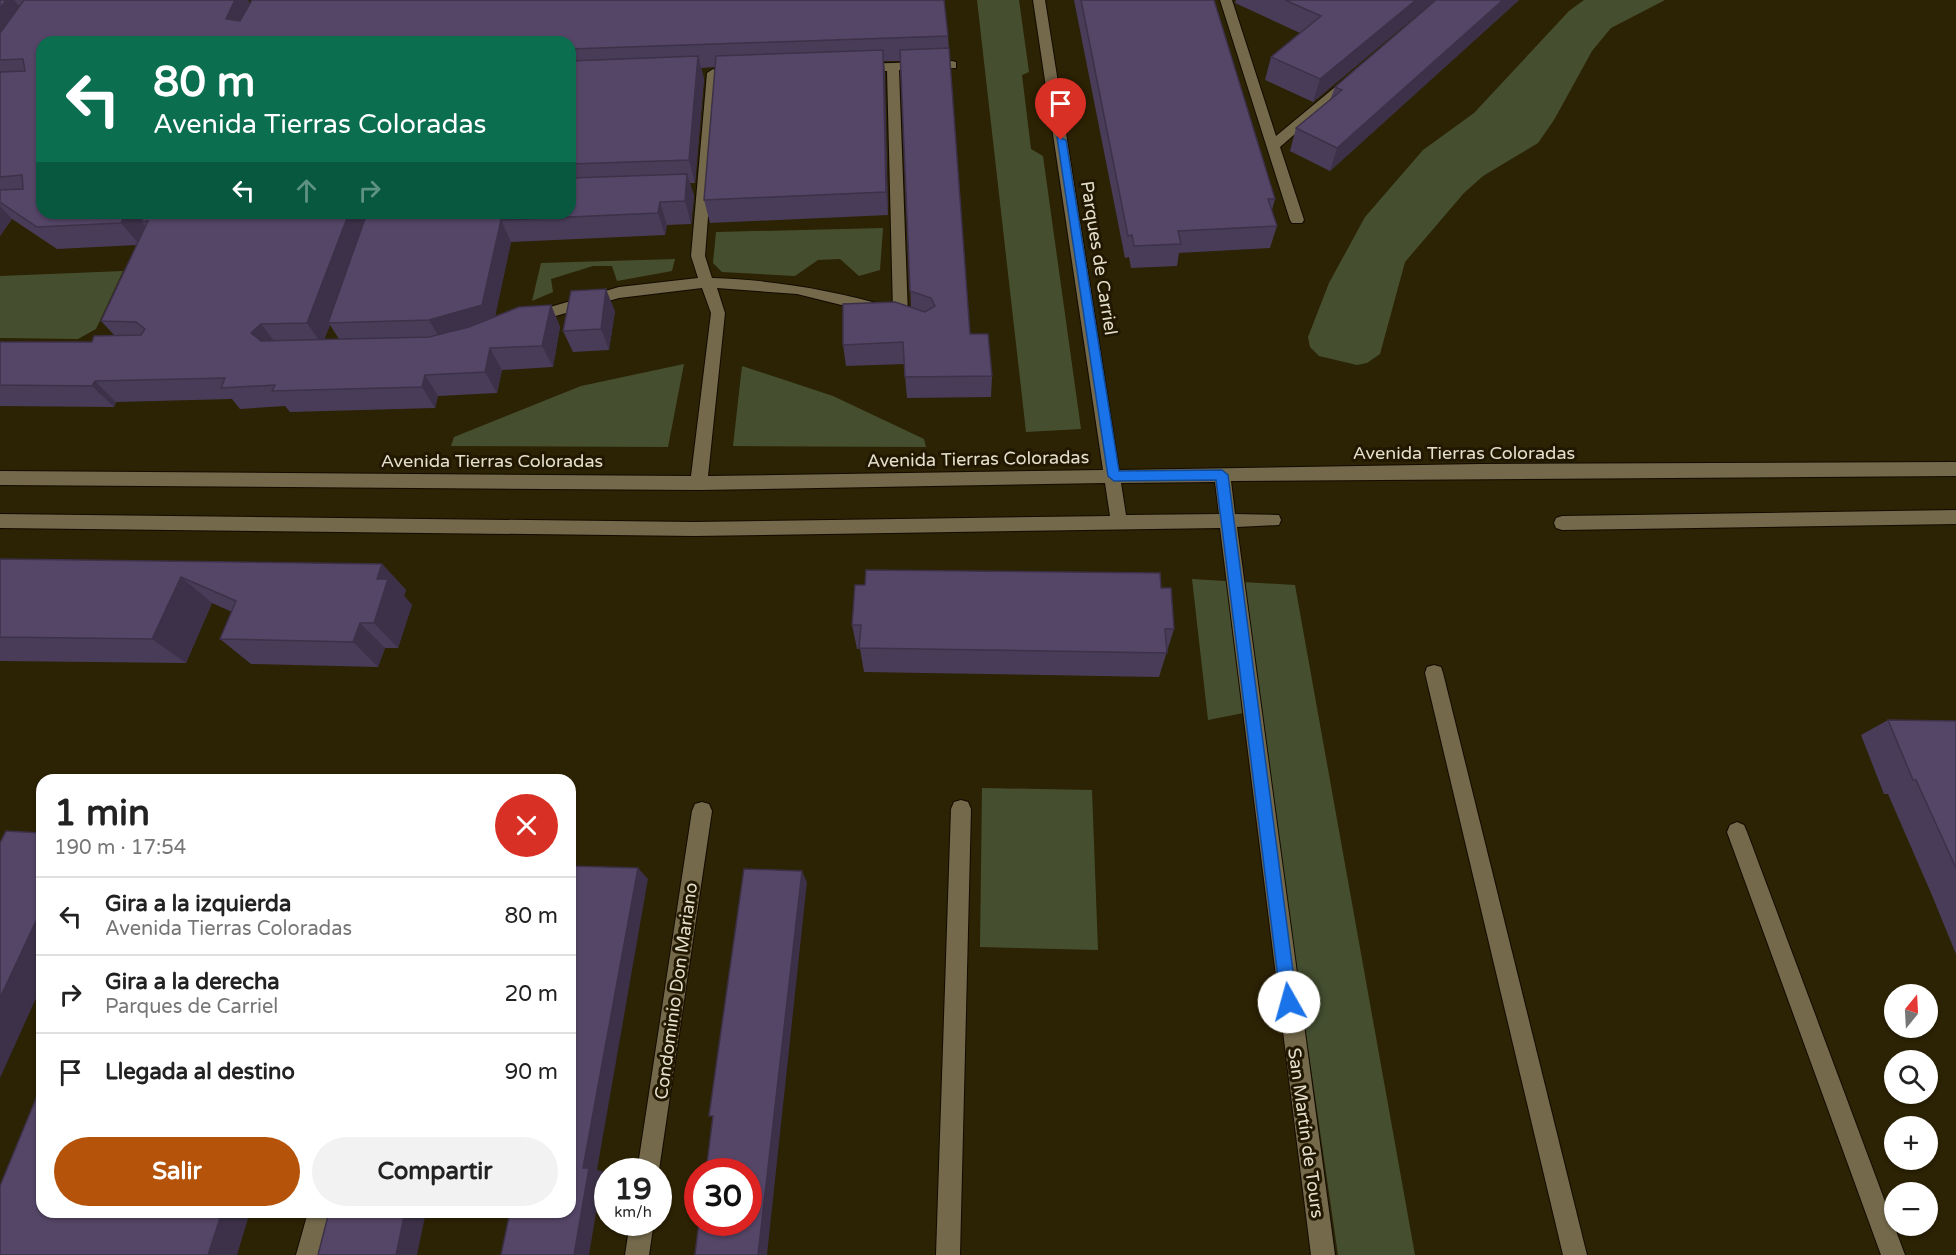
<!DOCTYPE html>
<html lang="es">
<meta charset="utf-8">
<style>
body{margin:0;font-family:"Varela Round",sans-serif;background:#f2f2f2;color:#222;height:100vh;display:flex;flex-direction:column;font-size:22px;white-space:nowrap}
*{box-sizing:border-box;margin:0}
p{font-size:20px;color:#767676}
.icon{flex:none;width:33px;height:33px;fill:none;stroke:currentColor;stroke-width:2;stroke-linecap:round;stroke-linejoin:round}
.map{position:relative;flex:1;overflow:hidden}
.panel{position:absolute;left:36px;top:774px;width:540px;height:444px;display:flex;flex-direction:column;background:#fff;border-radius:18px;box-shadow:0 2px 4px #0004}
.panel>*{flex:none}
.guide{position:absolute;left:36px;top:36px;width:540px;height:183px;border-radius:18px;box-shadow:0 2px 4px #0004;background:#0b6e4f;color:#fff;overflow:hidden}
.needle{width:39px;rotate:18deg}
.controls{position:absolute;left:1884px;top:984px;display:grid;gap:12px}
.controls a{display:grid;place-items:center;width:54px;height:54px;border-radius:50%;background:#fff;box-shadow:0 2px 4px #0004;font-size:30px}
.speed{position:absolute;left:594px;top:1158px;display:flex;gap:12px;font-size:30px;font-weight:700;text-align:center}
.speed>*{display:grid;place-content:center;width:78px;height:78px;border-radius:50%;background:#fff;box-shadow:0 2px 4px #0004;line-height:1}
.speed small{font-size:15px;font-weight:400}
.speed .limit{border:9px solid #d22;background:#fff;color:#111}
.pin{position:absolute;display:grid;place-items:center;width:51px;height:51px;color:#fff;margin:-62px -26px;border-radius:50% 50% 50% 0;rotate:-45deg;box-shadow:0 0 6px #0007}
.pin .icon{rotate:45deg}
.me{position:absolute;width:66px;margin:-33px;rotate:353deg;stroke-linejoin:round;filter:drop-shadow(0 0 4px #0008)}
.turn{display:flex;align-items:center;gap:21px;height:126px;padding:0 18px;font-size:27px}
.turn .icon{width:78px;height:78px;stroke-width:2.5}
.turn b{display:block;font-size:42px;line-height:51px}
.lanes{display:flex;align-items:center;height:57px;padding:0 18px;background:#0003;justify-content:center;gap:30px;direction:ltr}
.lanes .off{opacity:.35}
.round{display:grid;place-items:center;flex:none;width:63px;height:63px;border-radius:32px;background:#f2f2f2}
.head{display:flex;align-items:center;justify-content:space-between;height:102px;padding:0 18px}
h1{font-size:36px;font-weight:700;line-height:45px}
.cta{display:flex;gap:12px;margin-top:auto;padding:12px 18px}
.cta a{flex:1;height:69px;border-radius:36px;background:#b45309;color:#fff;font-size:24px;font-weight:700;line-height:69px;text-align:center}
.cta a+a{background:#f2f2f2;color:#222}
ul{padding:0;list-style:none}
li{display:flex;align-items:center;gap:18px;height:78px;padding:0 18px;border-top:2px solid #e0e0e0}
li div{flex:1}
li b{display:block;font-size:22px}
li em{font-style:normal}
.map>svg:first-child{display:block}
</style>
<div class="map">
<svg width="1956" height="1255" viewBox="0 0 1956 1255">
<rect width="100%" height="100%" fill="#2c2204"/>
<!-- green -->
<g fill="#454f30">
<path d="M 977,0 L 1019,0 L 1029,72 L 1022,75 L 1031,149 L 1043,156 L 1081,429 L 1026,432 Z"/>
<path d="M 1584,0 L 1665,0 L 1611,28 L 1592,51 L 1554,120 L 1538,143 L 1483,176 L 1464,193 L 1405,262 L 1380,354 L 1367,363 L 1357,365 L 1319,356 L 1310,347 L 1308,337 L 1329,283 L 1365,217 L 1423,150 L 1474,113 L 1569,11 Z"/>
<path d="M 883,228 L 880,270 L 859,276 L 840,259 L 818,260 L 795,276 L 722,272 L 713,263 L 716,232 Z"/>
<path d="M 675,259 L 672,271 L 617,281 L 612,266 L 593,266 L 551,279 L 553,292 L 532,301 L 541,263 Z"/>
<path d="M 123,271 L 96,329 L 78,339 L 0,338 L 0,276 Z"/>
<path d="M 684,364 L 668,447 L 451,446 L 454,437 L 581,386 Z"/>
<path d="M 742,366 L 833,396 L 924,439 L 926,447 L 733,446 Z"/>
<path d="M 1192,579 L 1295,585 L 1415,1255 L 1338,1255 L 1259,710 L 1208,720 Z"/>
<path d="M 982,788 L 1092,790 L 1098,950 L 980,947 Z"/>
</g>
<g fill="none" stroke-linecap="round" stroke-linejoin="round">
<!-- minor casing -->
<g stroke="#130b00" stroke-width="2">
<g id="minor">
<path d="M 1033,0 L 1045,0 L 1119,470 L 1480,464 L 1956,462 L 1956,476 L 1231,481 L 1235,514 L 1279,515 L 1281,520 L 1279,525 L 1237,527 L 1335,1255 L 1311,1255 L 1220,528 L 694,536 L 0,528 L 0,514 L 694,522 L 1110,516 L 1105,483 L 699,490 L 0,485 L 0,471 L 691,476 L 711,313 L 702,288 L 619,298 L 531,323 L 526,322 L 524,318 L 526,314 L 619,287 L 698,278 L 691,256 L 707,73 L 713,69 L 719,73 L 705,256 L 712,278 C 774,280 832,290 891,307 L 893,311 L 887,71 L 861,72 L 855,68 L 861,64 L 952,61 L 956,62 L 956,68 L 899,70 L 908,316 L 906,320 L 896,320 L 893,311 L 886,316 L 797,294 L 717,288 L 725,313 L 708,476 L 1103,470 ZM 1215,482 L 1219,514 L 1126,515 L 1121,483 Z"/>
<path d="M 1220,0 L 1232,0 L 1276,136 L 1346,78 L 1350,77 L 1356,81 L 1280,147 L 1304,220 L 1302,223 L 1292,223 L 1290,220 Z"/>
<path d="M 1956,510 L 1956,524 L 1562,530 L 1556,528 L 1554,523 L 1556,518 L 1562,516 Z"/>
<path d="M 1434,665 L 1441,667 L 1443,673 L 1587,1255 L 1563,1255 L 1425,673 L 1427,667 Z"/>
<path d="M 961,800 L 968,802 L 971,809 L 960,1255 L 936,1255 L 951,809 L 954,802 Z"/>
<path d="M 702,802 L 709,804 L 712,811 L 658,1177 L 658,1172 L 637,1172 L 692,811 L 695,804 Z"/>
<path d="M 1737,822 L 1744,825 L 1747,832 L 1905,1255 L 1881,1255 L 1727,832 L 1730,825 Z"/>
<path d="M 308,1212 L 332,1212 L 320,1255 L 296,1255 Z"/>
<path d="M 630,1222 L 654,1222 L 649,1255 L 625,1255 Z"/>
</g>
</g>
<!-- minor -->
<use href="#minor" fill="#74694b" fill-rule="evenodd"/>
</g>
<!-- wall -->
<g fill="#493c59" fill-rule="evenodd">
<path d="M 0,0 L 248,0 L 250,4 L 948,36 L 970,334 L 992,376 L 991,397 L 907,398 L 904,364 L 846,366 L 843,345 L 911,307 L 900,61 L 884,61 L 888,215 L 710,223 L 704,200 L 715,67 L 701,68 L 704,79 L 695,183 L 690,183 L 694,196 L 691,224 L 667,225 L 665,235 L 511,242 L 495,316 L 551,305 L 560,327 L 553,367 L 502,370 L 497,393 L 438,396 L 435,408 L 398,409 L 290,412 L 285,406 L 240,409 L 232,399 L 116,402 L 114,407 L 0,406 L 0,342 L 92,342 L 115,336 L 101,321 L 137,245 L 57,249 L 12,219 L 0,236 ZM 570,42 L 570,213 L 42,213 ZM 330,325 L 339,339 L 324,339 Z"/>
<path d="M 1074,0 L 1214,0 L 1275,199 L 1272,210 L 1277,226 L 1270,248 L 1179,253 L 1177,266 L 1131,268 L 1129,257 L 1125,258 Z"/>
<path d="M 1236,0 L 1435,0 L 1313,102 L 1265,80 L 1271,57 L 1300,33 L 1235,3 Z"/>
<path d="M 1436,0 L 1519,0 L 1330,171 L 1290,151 L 1296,128 L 1330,100 L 1335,87 Z"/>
<path d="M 615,311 L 609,350 L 573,352 L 563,331 Z"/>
<path d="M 0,559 L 382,564 L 406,590 L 404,596 L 412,605 L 398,648 L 385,648 L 378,667 L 251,664 L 220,639 L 232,612 L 212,603 L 186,663 L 0,661 Z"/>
<path d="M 1161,588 L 1174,629 L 1159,677 L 864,672 L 860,649 L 857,649 L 852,625 Z"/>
<path d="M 1888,720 L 1956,721 L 1956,954 L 1931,893 L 1888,794 L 1884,794 L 1861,735 Z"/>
</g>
<!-- shaded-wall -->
<g fill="#3c3148">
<path d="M 6,0 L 14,0 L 28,17 L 0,58 L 0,8 Z"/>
<path d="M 235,0 L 248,0 L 254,11 L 240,42 L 226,19 Z"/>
<path d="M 1416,0 L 1435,0 L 1313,102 L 1320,79 Z"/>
<path d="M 1503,0 L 1519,0 L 1330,171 L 1337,148 Z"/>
<path d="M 883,50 L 885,73 L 888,215 L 886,192 Z"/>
<path d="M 698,56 L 704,79 L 695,183 L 689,160 Z"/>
<path d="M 687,174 L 694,196 L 691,224 L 685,201 Z"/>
<path d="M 660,202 L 667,225 L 665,235 L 658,213 Z"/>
<path d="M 0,206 L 12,219 L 0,236 Z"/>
<path d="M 126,213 L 156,213 L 141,222 L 148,229 L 140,245 L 121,223 Z"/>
<path d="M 349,213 L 371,213 L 328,323 L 330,325 L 322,345 L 307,323 Z"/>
<path d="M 501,220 L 511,242 L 493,327 L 442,342 L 429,320 Z"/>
<path d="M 606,289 L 615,311 L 609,350 L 601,329 Z"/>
<path d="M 551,305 L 560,327 L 553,367 L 542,346 Z"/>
<path d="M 261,324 L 278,346 L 268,354 L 251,333 Z"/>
<path d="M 490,348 L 502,370 L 497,393 L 485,372 Z"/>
<path d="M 425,375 L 438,396 L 435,408 L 422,387 Z"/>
<path d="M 95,381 L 116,402 L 114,407 L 92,386 Z"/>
<path d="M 382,564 L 406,590 L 404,596 L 412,605 L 398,648 L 374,623 L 377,579 Z"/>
<path d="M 181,577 L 212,603 L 186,663 L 152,639 Z"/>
<path d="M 360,623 L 385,648 L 378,667 L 353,642 Z"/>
<path d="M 638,868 L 648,879 L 597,1170 L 603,1171 L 589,1255 L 574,1255 L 583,1168 Z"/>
<path d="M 802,871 L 807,882 L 767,1255 L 758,1255 Z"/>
<path d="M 42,908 L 42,985 L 0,1078 L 0,998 Z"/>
<path d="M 222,1212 L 250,1212 L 237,1255 L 208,1255 Z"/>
<path d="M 405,1212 L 426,1212 L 417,1255 L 396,1255 Z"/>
</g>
<!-- building -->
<g fill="#554667" stroke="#3c3148" stroke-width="1.5">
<path d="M 0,0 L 6,0 L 0,8 Z"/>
<path d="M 24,0 L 235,0 L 226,19 L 240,21 L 252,0 L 944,0 L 948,36 L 570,49 L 570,42 L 42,42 L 42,213 L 126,213 L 121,223 L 37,227 L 0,202 L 0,190 L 23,189 L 22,175 L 0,177 L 0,72 L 25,71 L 23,59 L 0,60 L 0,33 Z"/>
<path d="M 1081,0 L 1214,0 L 1275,199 L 1268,199 L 1277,226 L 1178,231 L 1181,244 L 1134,246 L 1132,235 L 1128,236 Z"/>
<path d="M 1285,0 L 1416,0 L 1320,79 L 1271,57 L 1321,16 Z"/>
<path d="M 1436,0 L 1503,0 L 1337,148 L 1296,128 L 1342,90 L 1335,87 Z"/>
<path d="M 949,48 L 970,334 L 988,334 L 992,376 L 905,377 L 903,342 L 843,345 L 843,304 L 895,302 L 925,312 L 935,306 L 931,298 L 910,291 L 900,50 Z"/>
<path d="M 883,50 L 886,192 L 704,200 L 716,56 Z"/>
<path d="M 698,56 L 689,160 L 570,164 L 570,61 Z"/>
<path d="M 687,174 L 685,201 L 660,202 L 658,213 L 501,220 L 482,305 L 429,320 L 328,323 L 367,213 L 570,213 L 570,178 Z"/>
<path d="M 146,213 L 349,213 L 307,323 L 261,324 L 251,333 L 261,341 L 429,337 L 469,327 L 519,307 L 551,305 L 542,346 L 490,348 L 485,372 L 425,375 L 422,387 L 272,391 L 275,385 L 221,388 L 225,378 L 95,381 L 92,386 L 0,385 L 0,342 L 92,342 L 94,336 L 141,335 L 145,329 L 136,322 L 101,321 L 148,221 L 141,222 Z"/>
<path d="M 606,289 L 601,329 L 563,331 L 571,291 Z"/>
<path d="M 0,559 L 382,564 L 377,579 L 388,579 L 374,623 L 360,623 L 353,642 L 220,639 L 236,601 L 181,577 L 152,639 L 0,637 Z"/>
<path d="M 866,570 L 1160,573 L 1161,588 L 1171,588 L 1174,629 L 1165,629 L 1167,653 L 859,648 L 861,625 L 852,625 L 855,585 L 865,585 Z"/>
<path d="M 1888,720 L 1956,721 L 1956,868 L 1916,780 L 1913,780 Z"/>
<path d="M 6,831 L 42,833 L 42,908 L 0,998 L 0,843 Z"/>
<path d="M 570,866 L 638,868 L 583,1168 L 589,1168 L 574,1255 L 501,1255 L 510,1212 L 570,1212 L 570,921 L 572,911 L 570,911 Z"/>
<path d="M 744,869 L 802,871 L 758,1255 L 695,1255 L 699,1222 L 748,1222 L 748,1172 L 706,1172 L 713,1116 L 709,1116 Z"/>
<path d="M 42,1084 L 42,1212 L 222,1212 L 208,1255 L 0,1255 L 0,1186 Z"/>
<path d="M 329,1212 L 405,1212 L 396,1255 L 318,1255 Z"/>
</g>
<!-- route -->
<path fill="#1a73e8" stroke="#114b97" stroke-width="1.5" d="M 1057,137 L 1066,140 L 1119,471 L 1222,470 L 1228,475 L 1297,1002 L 1295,1008 L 1289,1010 L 1283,1008 L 1281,1002 L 1216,480 L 1114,481 L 1108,476 Z"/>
<g text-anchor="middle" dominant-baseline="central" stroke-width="6" stroke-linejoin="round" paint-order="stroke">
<!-- street labels -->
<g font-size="18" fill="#e4decd" stroke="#221800">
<text transform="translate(1099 258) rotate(81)">Parques de Carriel</text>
<text x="1464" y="453">Avenida Tierras Coloradas</text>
<text transform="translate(978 459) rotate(-1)">Avenida Tierras Coloradas</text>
<text x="492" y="461">Avenida Tierras Coloradas</text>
<text transform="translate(676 991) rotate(-82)">Condominio Don Mariano</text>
<text transform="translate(1306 1133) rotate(82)">San Martín de Tours</text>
</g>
</g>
</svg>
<div class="controls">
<a><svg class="needle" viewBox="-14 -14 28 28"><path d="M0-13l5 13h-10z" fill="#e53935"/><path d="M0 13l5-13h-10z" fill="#767676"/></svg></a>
<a><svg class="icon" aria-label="search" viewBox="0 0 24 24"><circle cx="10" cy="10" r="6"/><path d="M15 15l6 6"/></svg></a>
<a>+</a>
<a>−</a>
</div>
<div class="speed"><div>19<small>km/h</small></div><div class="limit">30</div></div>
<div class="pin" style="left:1061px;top:140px;background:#d93025"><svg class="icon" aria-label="arrive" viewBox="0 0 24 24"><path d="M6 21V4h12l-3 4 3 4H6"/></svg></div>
<svg class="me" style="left:1289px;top:1002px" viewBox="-20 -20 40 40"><circle r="19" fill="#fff"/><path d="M0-13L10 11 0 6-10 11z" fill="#1a73e8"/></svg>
<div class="guide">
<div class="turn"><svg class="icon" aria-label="left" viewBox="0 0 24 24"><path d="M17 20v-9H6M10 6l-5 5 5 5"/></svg><div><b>80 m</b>Avenida Tierras Coloradas</div></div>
<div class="lanes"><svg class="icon" aria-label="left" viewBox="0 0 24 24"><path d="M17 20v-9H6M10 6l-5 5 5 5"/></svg><svg class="icon off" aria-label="ahead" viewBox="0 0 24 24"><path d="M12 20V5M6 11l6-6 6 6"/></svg><svg class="icon off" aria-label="right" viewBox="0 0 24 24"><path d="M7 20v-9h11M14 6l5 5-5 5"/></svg></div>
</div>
<section class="panel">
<div class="head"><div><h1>1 min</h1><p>190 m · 17:54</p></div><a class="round" style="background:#d93025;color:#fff"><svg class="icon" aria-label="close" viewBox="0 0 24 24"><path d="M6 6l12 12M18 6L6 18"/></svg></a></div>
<ul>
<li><svg class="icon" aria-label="left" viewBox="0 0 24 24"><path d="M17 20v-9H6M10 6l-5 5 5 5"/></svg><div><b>Gira a la izquierda</b><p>Avenida Tierras Coloradas</p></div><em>80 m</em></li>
<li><svg class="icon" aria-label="right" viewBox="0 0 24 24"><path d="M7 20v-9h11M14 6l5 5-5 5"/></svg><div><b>Gira a la derecha</b><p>Parques de Carriel</p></div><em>20 m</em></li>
<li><svg class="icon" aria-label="arrive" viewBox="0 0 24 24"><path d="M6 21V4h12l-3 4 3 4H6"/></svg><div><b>Llegada al destino</b></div><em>90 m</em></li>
</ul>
<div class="cta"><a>Salir</a><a>Compartir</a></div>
</section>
</div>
